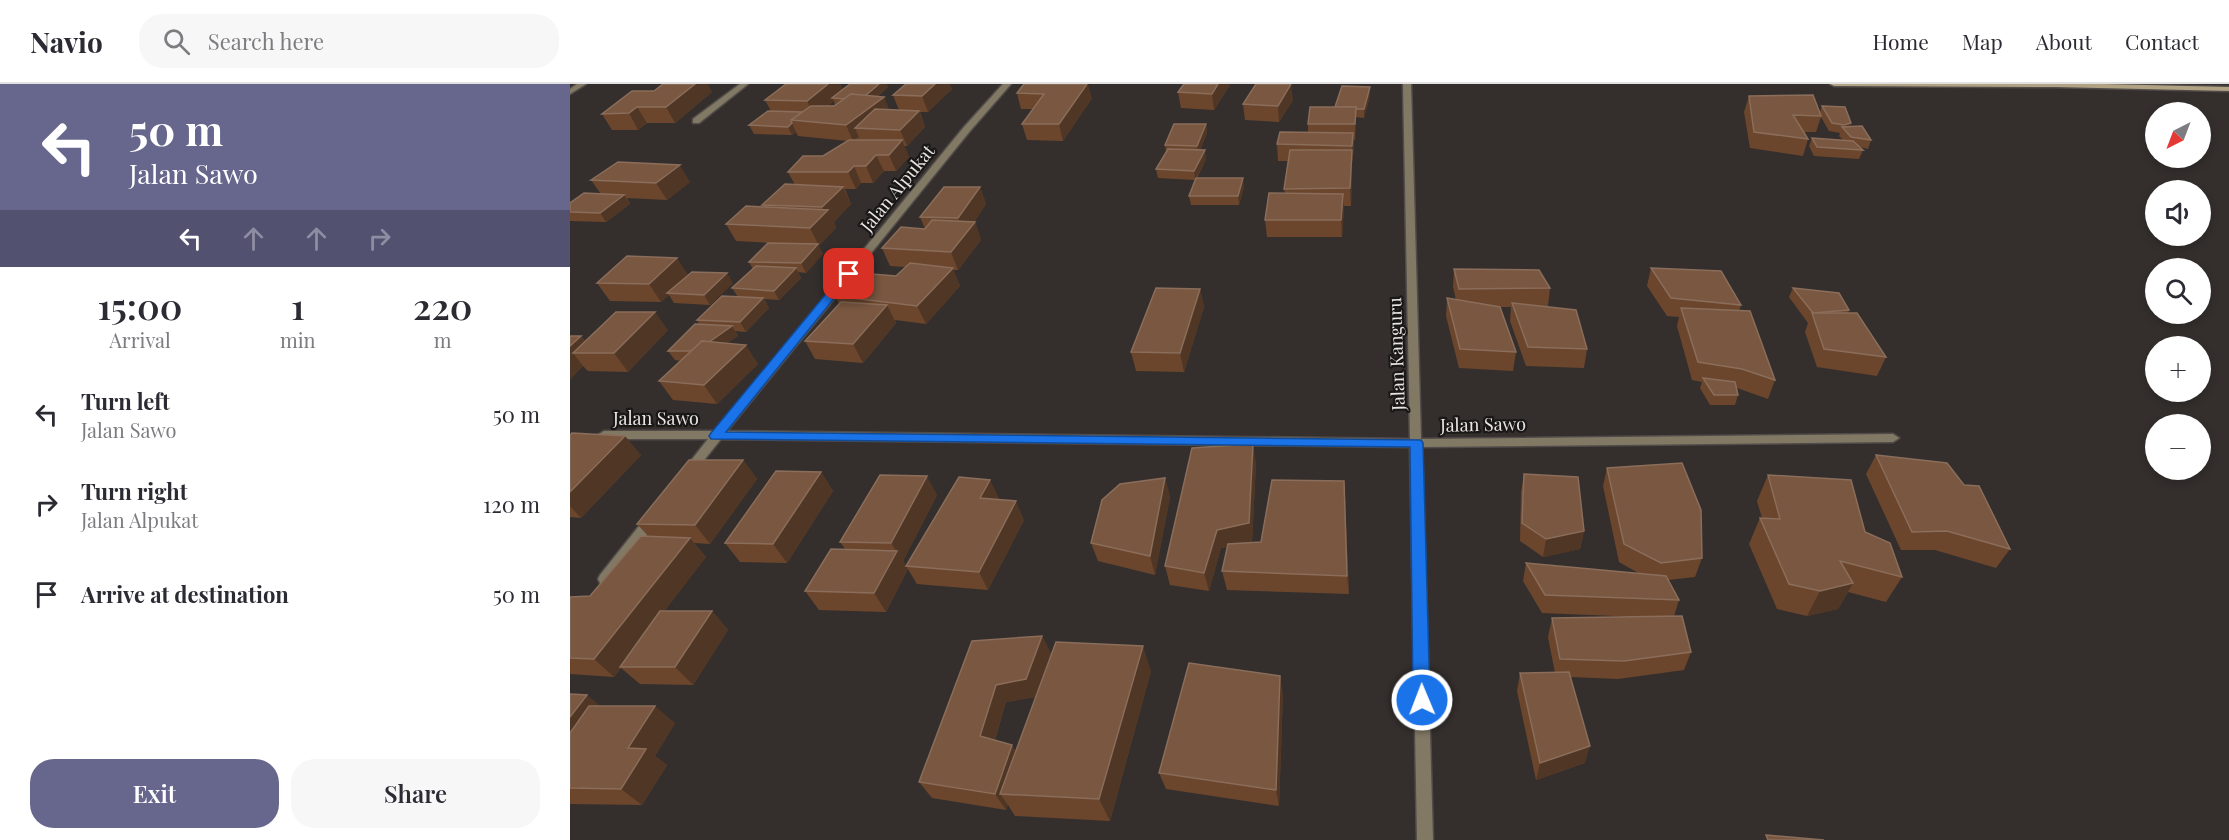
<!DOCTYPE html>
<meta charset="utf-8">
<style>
body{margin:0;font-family:"Playfair Display",serif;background:#f7f7f7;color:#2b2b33;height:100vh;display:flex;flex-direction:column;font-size:22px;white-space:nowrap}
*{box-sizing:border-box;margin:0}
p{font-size:20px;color:#7c7c81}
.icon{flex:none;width:33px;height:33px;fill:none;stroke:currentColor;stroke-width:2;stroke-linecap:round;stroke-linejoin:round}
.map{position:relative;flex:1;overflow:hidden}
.panel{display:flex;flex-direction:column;background:#fff;width:570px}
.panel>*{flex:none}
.hud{background:#67668d;color:#fff;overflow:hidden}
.needle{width:39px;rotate:222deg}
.fabs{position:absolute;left:1575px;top:18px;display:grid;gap:12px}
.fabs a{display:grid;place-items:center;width:66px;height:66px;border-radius:50%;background:#fff;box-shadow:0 3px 9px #0003;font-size:30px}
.pin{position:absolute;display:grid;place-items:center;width:51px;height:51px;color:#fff;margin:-26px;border-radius:12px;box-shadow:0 3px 9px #0006}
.me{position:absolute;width:66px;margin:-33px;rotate:359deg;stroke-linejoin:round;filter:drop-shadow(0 0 4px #0008)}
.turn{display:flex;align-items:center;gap:21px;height:126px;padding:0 30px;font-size:27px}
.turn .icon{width:78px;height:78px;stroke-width:2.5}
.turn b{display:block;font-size:42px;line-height:51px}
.lanes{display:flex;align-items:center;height:57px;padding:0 30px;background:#0003;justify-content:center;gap:30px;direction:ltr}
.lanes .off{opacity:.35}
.eta{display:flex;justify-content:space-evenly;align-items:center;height:102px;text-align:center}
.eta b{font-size:36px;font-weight:600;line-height:42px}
.button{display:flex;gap:12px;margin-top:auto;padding:12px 30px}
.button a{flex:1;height:69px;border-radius:24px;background:#67668d;color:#fff;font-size:24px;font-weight:600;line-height:69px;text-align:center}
.button a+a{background:#f7f7f7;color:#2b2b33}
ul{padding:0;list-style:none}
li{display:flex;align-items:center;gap:18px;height:90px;padding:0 30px}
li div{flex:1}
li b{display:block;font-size:22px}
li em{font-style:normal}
header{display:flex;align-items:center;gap:36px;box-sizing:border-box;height:84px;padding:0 30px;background:#fff;border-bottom:2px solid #e1e1e2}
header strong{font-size:28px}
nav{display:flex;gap:33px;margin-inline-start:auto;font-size:21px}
.search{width:420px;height:54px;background:#f7f7f7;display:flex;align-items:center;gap:15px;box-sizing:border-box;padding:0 21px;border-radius:24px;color:#7c7c81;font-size:22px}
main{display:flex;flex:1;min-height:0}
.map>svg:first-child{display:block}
</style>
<header>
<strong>Navio</strong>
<div class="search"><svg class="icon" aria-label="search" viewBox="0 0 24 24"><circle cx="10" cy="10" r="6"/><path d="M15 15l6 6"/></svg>Search here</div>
<nav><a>Home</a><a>Map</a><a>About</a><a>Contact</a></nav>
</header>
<main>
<section class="panel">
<div class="hud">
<div class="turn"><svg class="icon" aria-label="left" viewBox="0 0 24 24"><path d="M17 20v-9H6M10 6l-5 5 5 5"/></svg><div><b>50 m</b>Jalan Sawo</div></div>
<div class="lanes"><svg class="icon" aria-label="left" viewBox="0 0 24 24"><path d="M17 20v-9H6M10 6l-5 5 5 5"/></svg><svg class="icon off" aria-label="ahead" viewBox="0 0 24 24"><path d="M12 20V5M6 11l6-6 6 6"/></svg><svg class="icon off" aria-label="ahead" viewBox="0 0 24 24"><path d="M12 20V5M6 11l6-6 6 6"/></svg><svg class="icon off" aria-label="right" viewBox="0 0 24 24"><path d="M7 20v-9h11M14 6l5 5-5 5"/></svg></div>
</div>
<div class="eta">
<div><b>15:00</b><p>Arrival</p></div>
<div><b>1</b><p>min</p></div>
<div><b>220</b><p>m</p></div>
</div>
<ul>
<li><svg class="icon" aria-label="left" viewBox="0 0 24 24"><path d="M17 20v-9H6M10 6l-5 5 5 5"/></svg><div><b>Turn left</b><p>Jalan Sawo</p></div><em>50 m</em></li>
<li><svg class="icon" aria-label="right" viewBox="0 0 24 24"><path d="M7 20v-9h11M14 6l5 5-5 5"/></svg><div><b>Turn right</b><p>Jalan Alpukat</p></div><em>120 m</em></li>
<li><svg class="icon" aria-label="arrive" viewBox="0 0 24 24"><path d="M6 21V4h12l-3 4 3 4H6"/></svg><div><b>Arrive at destination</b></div><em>50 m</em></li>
</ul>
<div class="button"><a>Exit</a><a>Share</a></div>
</section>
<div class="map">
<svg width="1659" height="756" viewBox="0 0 1659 756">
<rect width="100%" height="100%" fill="#342f2d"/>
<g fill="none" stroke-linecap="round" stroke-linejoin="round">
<!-- street casing -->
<g stroke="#514c4a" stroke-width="3">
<g id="street">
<path d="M 7,0 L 16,0 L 0,10 L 0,5 Z"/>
<path d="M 170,0 L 178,0 L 129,39 L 123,39 L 123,35 Z"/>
<path d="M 433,0 L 441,0 L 400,47 L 157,347 L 840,355 L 833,0 L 841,0 L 851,355 L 1323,350 L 1329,354 L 1323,358 L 852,363 L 863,756 L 847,756 L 840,363 L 151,355 L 122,391 L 118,392 L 112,388 L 138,355 L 34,355 L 28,351 L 34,347 L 145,347 L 394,43 Z"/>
<path d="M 82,430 L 87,432 L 88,435 L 87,438 L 40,499 L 35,500 L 30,499 L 28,495 L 30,491 L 77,432 Z"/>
</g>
</g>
<!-- secondary casing -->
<g stroke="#514c4a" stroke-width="3">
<path id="secondary" d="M 1260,0 L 1534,0 L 1659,3 L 1659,7 L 1485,3 L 1264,2 Z"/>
</g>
<!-- street -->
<use href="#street" fill="#827965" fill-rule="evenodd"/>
<!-- secondary -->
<use href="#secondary" fill="#b0a282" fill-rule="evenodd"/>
</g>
<!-- wall -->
<g fill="#6b462d" fill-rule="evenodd">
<path d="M 216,0 L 270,0 L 273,6 L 318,3 L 307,13 L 314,13 L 319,26 L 329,26 L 323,11 L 382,5 L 358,28 L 350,28 L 355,43 L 337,62 L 334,62 L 339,73 L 326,87 L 314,87 L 303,99 L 291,99 L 286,105 L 275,105 L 281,120 L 264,138 L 266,144 L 248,162 L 253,170 L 236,189 L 228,188 L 231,194 L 209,216 L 194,215 L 199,224 L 176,248 L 165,247 L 168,252 L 157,259 L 188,280 L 147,320 L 103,316 L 89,297 L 111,277 L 105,276 L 98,267 L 130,241 L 127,236 L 168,213 L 162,204 L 183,185 L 179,178 L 202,159 L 166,157 L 156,140 L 194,123 L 192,121 L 225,101 L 218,88 L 253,72 L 278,57 L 228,52 L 226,48 L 222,51 L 184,50 L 179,41 L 201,27 L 195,16 ZM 264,17 L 265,21 L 258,22 Z"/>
<path d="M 454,0 L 522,14 L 493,57 L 457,56 L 452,40 L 463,25 L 451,25 L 447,9 Z"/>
<path d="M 660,1 L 644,26 L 611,24 L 608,8 Z"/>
<path d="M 800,3 L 800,12 L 794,34 L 786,33 L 785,56 L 784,56 L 784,65 L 782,78 L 781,122 L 774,122 L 772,153 L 697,153 L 695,136 L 715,109 L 714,105 L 718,77 L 708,77 L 707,60 L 738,48 L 738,40 Z"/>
<path d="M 142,8 L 105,39 L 77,39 L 68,46 L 42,46 L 32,30 Z"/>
<path d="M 1179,12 L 1250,28 L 1252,22 L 1281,39 L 1280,43 L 1301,56 L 1298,65 L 1290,63 L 1293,66 L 1289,75 L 1244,72 L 1239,62 L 1242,54 L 1273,56 L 1269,52 L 1270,49 L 1259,47 L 1251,33 L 1246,48 L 1233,48 L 1238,55 L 1233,72 L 1180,64 L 1174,28 Z"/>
<path d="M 723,16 L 709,38 L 675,36 L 673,20 Z"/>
<path d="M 636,40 L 637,49 L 630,66 L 636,75 L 627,94 L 674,103 L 669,121 L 621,121 L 619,112 L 625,96 L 588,94 L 586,85 L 596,68 L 595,61 Z"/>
<path d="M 21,96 L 120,98 L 97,116 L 57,114 L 60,120 L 36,138 L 0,137 L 0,119 L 31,110 Z"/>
<path d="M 410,103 L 416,120 L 404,138 L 405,138 L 411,156 L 388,186 L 383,186 L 390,202 L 356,240 L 325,236 L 326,239 L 293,279 L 245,275 L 235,257 L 269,220 L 265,212 L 326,192 L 336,183 L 320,182 L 312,164 L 355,145 L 350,133 Z"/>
<path d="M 1081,184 L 1171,221 L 1169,227 L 1205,296 L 1198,315 L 1167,304 L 1168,311 L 1165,321 L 1140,321 L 1130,304 L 1132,298 L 1122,296 L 1107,242 L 1109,233 L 1097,232 L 1077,202 Z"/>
<path d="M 884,185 L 980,204 L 978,222 L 1017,265 L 1014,284 L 956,282 L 940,237 L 941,223 L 930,223 L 946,268 L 943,287 L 889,284 L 876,232 L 877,214 L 886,216 L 883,203 Z"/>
<path d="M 118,191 L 163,199 L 140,221 L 104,219 L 99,211 L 91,218 L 40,217 L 27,199 Z"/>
<path d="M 1223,204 L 1279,226 L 1278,229 L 1316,273 L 1307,292 L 1247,283 L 1235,248 L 1238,239 L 1219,213 Z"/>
<path d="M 630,205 L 634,223 L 614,288 L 566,287 L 561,268 Z"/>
<path d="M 98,246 L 58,288 L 18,287 L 13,282 L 0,295 L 0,252 L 11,252 L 15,257 Z"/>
<path d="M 0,351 L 71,371 L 11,434 L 0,433 Z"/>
<path d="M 1306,371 L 1440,465 L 1426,484 L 1365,466 L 1331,466 L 1296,390 Z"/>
<path d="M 173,376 L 187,395 L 140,460 L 124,459 L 136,473 L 94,527 L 142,527 L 158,546 L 123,601 L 70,600 L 51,584 L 44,593 L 0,590 L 0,513 L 20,512 L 78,452 L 67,440 Z"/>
<path d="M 686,379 L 682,458 L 678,459 L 691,458 L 775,415 L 779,510 L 657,506 L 652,487 L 657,463 L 651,464 L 639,507 L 600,501 L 595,482 Z"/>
<path d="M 1037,384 L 1132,474 L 1125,493 L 1098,496 L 1109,516 L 1104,532 L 1121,568 L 1114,586 L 1048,595 L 1000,593 L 1015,679 L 966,696 L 947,607 L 950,589 L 985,589 L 978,553 L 982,534 L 1069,533 L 972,529 L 953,497 L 956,479 L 1070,490 L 1049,478 L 1033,402 Z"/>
<path d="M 251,388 L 263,407 L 217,479 L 170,478 L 155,459 Z"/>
<path d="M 954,390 L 1014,447 L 1010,465 L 973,473 L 950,457 L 951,408 Z"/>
<path d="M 1198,391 L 1295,448 L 1332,493 L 1316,518 L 1278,508 L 1268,525 L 1237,532 L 1207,525 L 1179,460 L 1190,434 L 1192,434 L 1187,417 Z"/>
<path d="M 595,394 L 600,413 L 585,491 L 528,477 L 521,459 Z"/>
<path d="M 367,411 L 333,477 L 338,485 L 316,528 L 249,526 L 235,507 L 275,465 L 270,458 Z"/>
<path d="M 429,414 L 428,416 L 454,436 L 418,506 L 347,500 L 336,482 Z"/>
<path d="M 472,552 L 481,570 L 465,613 L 436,618 L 425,656 L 446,667 L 581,587 L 540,737 L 445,732 L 438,721 L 436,726 L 362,714 L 349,698 Z"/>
<path d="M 713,609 L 709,722 L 596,705 L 589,689 Z"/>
<path d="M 0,610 L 31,622 L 105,639 L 85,672 L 97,681 L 72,721 L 0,720 Z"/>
</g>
<!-- shaded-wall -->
<g fill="#503625">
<path d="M 125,0 L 138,0 L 142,8 L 105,39 L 96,23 Z"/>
<path d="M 258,0 L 270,0 L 274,8 L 262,14 L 264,17 L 245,33 L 237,17 Z"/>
<path d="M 309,0 L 317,0 L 318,3 L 293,24 L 290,16 Z"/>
<path d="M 365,0 L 380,0 L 382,5 L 358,28 L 352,12 Z"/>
<path d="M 517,0 L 518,0 L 522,14 L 493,57 L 489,40 Z"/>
<path d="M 648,0 L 660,0 L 660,1 L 644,26 L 642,10 Z"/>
<path d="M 721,0 L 723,16 L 709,38 L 708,22 Z"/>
<path d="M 800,3 L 800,12 L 794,34 L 794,25 Z"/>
<path d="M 314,13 L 320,29 L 285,44 L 289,53 L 283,57 L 276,41 Z"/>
<path d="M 67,23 L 77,39 L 68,46 L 59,29 Z"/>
<path d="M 786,23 L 786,39 L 785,56 L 785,40 Z"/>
<path d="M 349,27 L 355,43 L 337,62 L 330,46 Z"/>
<path d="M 222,39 L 226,48 L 222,51 L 218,43 Z"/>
<path d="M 1281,39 L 1278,47 L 1273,44 L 1274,41 Z"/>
<path d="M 636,40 L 637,49 L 628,70 L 627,62 Z"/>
<path d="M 783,49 L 784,65 L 782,78 L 782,62 Z"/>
<path d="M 332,56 L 339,73 L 326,87 L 319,71 Z"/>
<path d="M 635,66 L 636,75 L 625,96 L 624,87 Z"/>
<path d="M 782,66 L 782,82 L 781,122 L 780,104 Z"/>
<path d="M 306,71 L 314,87 L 303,99 L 296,82 Z"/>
<path d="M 110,81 L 120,98 L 97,116 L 86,99 Z"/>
<path d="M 284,82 L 291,99 L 286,105 L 278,88 Z"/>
<path d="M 673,94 L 674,103 L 669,121 L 668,112 Z"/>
<path d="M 273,103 L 281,120 L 264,138 L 266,144 L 249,162 L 240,144 L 255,129 L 252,123 Z"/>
<path d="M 410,103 L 416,120 L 396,150 L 405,138 L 411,156 L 388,186 L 381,168 L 395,151 L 388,134 Z"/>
<path d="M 773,110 L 774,127 L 772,153 L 771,136 Z"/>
<path d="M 54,111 L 60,120 L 36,138 L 30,129 Z"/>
<path d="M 248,160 L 253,170 L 236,189 L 231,179 Z"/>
<path d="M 107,174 L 119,192 L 97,209 L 99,211 L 91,218 L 79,200 Z"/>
<path d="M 226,184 L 231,194 L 209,216 L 204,207 Z"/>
<path d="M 383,184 L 390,202 L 356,240 L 347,222 Z"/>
<path d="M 157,189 L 163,199 L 140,221 L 134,211 Z"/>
<path d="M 630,205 L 634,223 L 614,288 L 610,269 Z"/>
<path d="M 193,214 L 199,224 L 176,248 L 170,238 Z"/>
<path d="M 317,221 L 326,239 L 293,279 L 283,260 Z"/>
<path d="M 85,228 L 98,246 L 58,288 L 44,269 Z"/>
<path d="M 162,242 L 168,252 L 131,277 L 124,268 Z"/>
<path d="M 11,252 L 24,269 L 3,269 L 13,282 L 0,295 L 0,262 Z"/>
<path d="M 176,261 L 188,280 L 147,320 L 134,301 Z"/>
<path d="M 55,352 L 71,371 L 11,434 L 0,422 L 0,408 Z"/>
<path d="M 683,360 L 686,379 L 682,458 L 651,464 L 639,507 L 634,489 L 647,446 Z"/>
<path d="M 173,376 L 187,395 L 140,460 L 125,441 Z"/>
<path d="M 251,388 L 263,407 L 217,479 L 203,460 Z"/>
<path d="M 357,392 L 367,411 L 333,477 L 338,485 L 316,528 L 304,509 L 327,468 L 321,459 Z"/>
<path d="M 595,394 L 600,413 L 585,491 L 580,472 Z"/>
<path d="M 420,396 L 429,414 L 419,433 L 410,414 Z"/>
<path d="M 774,397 L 775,415 L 779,510 L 777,492 Z"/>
<path d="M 446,417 L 454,436 L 418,506 L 409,488 Z"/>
<path d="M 1014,447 L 1010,465 L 973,473 L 976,455 Z"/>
<path d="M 120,454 L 136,473 L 52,583 L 50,583 L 51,584 L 44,593 L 24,575 Z"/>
<path d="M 1283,499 L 1268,525 L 1237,532 L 1250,507 Z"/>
<path d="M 142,527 L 158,546 L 123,601 L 105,583 Z"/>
<path d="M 472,552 L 481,570 L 465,613 L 436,618 L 421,669 L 410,652 L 426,601 Z"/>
<path d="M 573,562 L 581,587 L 540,737 L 529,715 Z"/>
<path d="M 710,592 L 713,609 L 709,722 L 706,706 Z"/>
<path d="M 17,611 L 38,628 L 0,679 L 0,633 Z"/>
<path d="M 85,622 L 105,639 L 85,672 L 97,681 L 72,721 L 51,705 L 58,664 Z"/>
<path d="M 442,661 L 452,677 L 430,710 L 438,721 L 436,726 L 425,710 Z"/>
<path d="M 1020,662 L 1015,679 L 966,696 L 970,679 Z"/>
</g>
<!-- building -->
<g fill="#795740" stroke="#8a6d5a" stroke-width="1.5">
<path d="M 93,0 L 125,0 L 96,23 L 67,23 L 59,29 L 32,30 L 62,7 L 84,7 Z"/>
<path d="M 216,0 L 258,0 L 237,17 L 195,16 Z"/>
<path d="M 280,0 L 309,0 L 295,12 L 281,10 L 274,15 L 262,14 Z"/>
<path d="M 336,0 L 365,0 L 352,12 L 323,11 Z"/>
<path d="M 454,0 L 517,0 L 489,40 L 452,40 L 474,10 L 447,9 Z"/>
<path d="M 614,0 L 648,0 L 642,10 L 608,8 Z"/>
<path d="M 686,0 L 721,0 L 708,22 L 673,20 Z"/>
<path d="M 772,2 L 800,3 L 794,25 L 786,25 L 786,23 L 765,23 Z"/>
<path d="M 281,10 L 314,13 L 276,41 L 221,36 L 241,22 L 264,22 Z"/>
<path d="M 1243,11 L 1251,32 L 1223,31 L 1238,55 L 1184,48 L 1179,12 Z"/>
<path d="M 1252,22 L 1275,23 L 1281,39 L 1274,41 L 1262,39 Z"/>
<path d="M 740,23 L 786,23 L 785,40 L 738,40 Z"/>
<path d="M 305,25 L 349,27 L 330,46 L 285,44 Z"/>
<path d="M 198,27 L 232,28 L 221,36 L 222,39 L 218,43 L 179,41 Z"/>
<path d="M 604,40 L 636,40 L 627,62 L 595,61 Z"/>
<path d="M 1292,42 L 1301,56 L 1281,53 L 1272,43 Z"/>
<path d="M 710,48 L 783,49 L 782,62 L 707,60 Z"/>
<path d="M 1242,54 L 1283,57 L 1293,66 L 1247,63 Z"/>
<path d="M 279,56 L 332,56 L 319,71 L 306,71 L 296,82 L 284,82 L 278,88 L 218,88 L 233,72 L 253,72 Z"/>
<path d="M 598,65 L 635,66 L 624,87 L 586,85 Z"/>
<path d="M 720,66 L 782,66 L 780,104 L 714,105 Z"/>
<path d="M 48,78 L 110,81 L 86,99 L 21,96 Z"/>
<path d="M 626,94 L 673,94 L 668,112 L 619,112 Z"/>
<path d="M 215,100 L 273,103 L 252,123 L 192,121 Z"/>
<path d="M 374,103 L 410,103 L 388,134 L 350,133 Z"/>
<path d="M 14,109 L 54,111 L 30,129 L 0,128 L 0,119 Z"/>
<path d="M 699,109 L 773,110 L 771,136 L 695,136 Z"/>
<path d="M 176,122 L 258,126 L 240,144 L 156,140 Z"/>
<path d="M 362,136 L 405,138 L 381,168 L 312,164 L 331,143 L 355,145 Z"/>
<path d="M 198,159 L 248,160 L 231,179 L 179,178 Z"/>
<path d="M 57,172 L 107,174 L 79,200 L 27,199 Z"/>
<path d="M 340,179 L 383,184 L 347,222 L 265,212 L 290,189 L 326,192 Z"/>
<path d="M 186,182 L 226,184 L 204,207 L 162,204 Z"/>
<path d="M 1081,184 L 1151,187 L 1171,221 L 1101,214 Z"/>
<path d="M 884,185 L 969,186 L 980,204 L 889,205 Z"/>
<path d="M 122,188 L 157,189 L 134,211 L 97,209 Z"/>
<path d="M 586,204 L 630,205 L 610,269 L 561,268 Z"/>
<path d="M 1223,204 L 1269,209 L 1279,226 L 1243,229 Z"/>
<path d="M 152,212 L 193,214 L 170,238 L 127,236 Z"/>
<path d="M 877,214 L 930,223 L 946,268 L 890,265 Z"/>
<path d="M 271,218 L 317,221 L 283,260 L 235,257 Z"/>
<path d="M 942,219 L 1006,226 L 1017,265 L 958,263 Z"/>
<path d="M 1111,224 L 1180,227 L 1205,296 L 1172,285 L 1128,278 Z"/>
<path d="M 46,228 L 85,228 L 44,269 L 3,269 Z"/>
<path d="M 1242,229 L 1287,229 L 1316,273 L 1254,265 Z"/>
<path d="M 125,240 L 162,242 L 139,258 L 132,257 L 121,267 L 98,267 Z"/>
<path d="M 0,252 L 11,252 L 0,262 Z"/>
<path d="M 132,257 L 176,261 L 134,301 L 89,297 Z"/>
<path d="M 1133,294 L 1165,298 L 1168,311 L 1144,311 Z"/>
<path d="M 2,349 L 55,352 L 0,408 L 0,351 Z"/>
<path d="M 683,360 L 679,439 L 647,446 L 634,489 L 595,482 L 622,364 Z"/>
<path d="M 1306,371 L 1377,379 L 1394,401 L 1409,402 L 1440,465 L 1377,447 L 1342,448 Z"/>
<path d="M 119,376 L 173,376 L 125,441 L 67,440 Z"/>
<path d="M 1112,379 L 1131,426 L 1132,474 L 1091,479 L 1054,460 L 1037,384 Z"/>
<path d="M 206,387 L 251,388 L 203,460 L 155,459 Z"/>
<path d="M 954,390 L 1008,393 L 1014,447 L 976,455 L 952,439 Z"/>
<path d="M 310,391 L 357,392 L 321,459 L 270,458 Z"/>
<path d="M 1198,391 L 1281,396 L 1295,448 L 1320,459 L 1332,493 L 1270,477 L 1283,499 L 1250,507 L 1219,500 L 1190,434 L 1210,435 Z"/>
<path d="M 389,393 L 420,396 L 410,414 L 446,417 L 409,488 L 336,482 Z"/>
<path d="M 595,394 L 580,472 L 521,459 L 532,416 L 550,400 Z"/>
<path d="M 702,396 L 774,397 L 777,492 L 652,487 L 658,460 L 691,458 Z"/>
<path d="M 71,452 L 120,454 L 24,575 L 0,574 L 0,513 L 20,512 Z"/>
<path d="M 261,465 L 327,467 L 304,509 L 235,507 Z"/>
<path d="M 956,479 L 1096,492 L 1109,516 L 975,511 Z"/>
<path d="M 90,527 L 142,527 L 105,583 L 50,583 Z"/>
<path d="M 1112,532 L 1121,568 L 1054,577 L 990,575 L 982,534 Z"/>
<path d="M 472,552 L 456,595 L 426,601 L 410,652 L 442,661 L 425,710 L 349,698 L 402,557 Z"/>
<path d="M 486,558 L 573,562 L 529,715 L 430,710 Z"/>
<path d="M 619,579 L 710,592 L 706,706 L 589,689 Z"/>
<path d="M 999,588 L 1020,662 L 970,679 L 950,589 Z"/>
<path d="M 0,610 L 17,611 L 0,633 Z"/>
<path d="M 19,622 L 85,622 L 58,664 L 76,665 L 51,705 L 0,704 L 0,649 Z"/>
<path d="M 1196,751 L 1254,756 L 1198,756 Z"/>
</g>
<!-- route -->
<path fill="#1a73e8" stroke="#114b97" stroke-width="1.5" d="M 279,186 L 284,190 L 282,192 L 156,348 L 851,356 L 853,359 L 860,616 L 858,621 L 852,623 L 845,621 L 843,616 L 840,363 L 141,355 L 139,352 L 141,349 L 275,187 Z"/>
<g text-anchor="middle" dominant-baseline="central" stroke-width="4.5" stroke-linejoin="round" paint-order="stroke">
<!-- street labels -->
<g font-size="18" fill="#e8e5e3" stroke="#1a1817">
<text transform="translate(327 104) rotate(-51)">Jalan Alpukat</text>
<text transform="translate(826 270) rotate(-92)">Jalan Kanguru</text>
<text x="86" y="334">Jalan Sawo</text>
<text transform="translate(913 340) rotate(-1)">Jalan Sawo</text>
</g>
</g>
</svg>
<div class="fabs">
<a><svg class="needle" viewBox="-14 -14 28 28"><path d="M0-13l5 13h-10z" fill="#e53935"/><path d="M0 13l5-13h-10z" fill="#7c7c81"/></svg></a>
<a><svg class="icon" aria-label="sound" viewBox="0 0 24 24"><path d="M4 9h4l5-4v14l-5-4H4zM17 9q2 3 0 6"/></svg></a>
<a><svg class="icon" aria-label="search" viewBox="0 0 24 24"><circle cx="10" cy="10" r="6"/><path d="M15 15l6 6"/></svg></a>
<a>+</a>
<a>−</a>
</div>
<div class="pin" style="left:279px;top:190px;background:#d93025"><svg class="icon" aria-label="arrive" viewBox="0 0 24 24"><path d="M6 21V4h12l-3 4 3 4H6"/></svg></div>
<svg class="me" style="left:852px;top:616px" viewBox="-20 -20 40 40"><circle r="17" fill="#1a73e8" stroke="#fff" stroke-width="3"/><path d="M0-11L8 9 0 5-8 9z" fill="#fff"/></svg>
</div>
</main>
